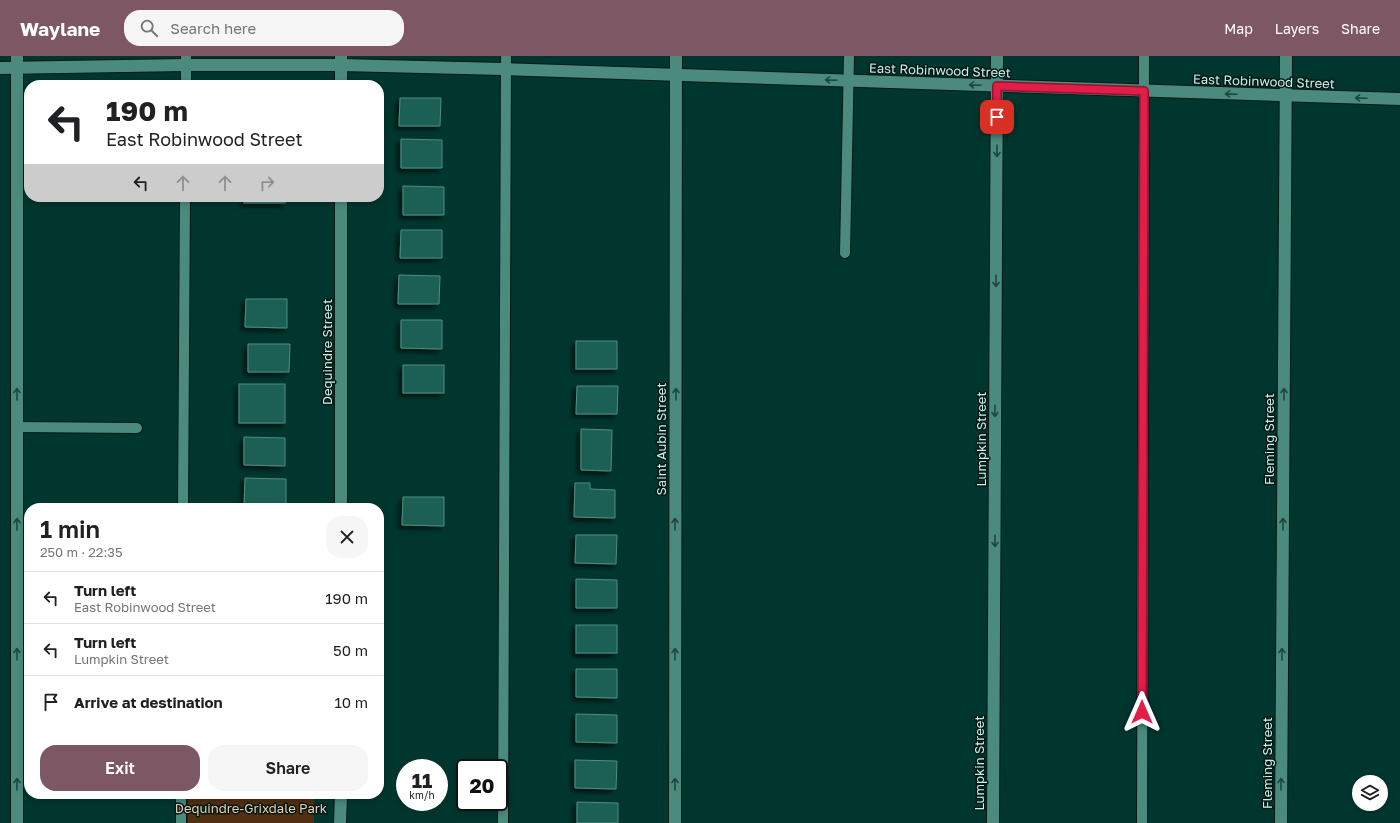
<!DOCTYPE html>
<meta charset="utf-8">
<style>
body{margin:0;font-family:"Golos Text",sans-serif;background:#f6f6f6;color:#202124;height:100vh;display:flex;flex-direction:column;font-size:15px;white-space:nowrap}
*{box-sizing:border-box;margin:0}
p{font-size:13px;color:#757577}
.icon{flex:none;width:22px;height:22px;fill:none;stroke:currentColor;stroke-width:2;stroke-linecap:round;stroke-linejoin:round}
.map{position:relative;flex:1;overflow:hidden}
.drawer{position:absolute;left:24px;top:447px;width:360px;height:296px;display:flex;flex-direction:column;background:#fff;border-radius:16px;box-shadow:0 2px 6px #0003}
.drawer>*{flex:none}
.banner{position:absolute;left:24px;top:24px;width:360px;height:122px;border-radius:16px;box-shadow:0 2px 6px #0003;background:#fff;color:#202124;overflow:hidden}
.tools{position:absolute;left:1352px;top:719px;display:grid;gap:8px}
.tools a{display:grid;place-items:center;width:36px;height:36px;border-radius:50%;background:#fff;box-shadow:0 2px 6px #0003;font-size:20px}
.speed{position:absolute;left:396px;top:703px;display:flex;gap:8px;font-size:20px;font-weight:700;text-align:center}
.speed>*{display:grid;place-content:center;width:52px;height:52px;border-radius:50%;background:#fff;box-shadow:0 2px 6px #0003;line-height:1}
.speed small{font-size:10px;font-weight:400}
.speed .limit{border:2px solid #111;border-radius:6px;background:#fff;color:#111}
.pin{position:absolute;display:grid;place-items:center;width:34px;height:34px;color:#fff;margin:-17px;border-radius:8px;box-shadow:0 2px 6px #0006}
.me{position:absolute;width:44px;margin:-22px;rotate:0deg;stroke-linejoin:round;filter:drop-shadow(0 0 3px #0008)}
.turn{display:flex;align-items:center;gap:14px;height:84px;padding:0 16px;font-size:18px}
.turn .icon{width:52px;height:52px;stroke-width:2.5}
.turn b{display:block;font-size:28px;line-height:34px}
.lanes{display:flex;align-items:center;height:38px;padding:0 16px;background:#0003;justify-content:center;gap:20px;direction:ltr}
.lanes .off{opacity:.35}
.round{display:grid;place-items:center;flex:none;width:42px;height:42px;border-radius:16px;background:#f6f6f6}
.head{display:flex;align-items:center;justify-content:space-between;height:68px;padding:0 16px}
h1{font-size:24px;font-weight:600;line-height:30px}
.action{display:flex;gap:8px;margin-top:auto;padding:8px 16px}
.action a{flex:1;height:46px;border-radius:16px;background:#7e5765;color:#fff;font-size:16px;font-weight:600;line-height:46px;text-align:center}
.action a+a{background:#f6f6f6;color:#202124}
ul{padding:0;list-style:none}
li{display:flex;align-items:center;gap:12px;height:52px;padding:0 16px;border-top:1px solid #e0e0e0}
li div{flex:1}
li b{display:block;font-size:15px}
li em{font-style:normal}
header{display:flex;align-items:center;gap:24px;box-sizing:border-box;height:56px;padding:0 20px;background:#7e5765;color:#fff}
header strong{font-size:19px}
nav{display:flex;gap:22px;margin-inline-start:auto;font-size:14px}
.search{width:280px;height:36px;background:#f6f6f6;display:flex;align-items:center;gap:10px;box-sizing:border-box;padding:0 14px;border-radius:16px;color:#757577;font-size:15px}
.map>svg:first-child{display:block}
</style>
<header>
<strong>Waylane</strong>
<div class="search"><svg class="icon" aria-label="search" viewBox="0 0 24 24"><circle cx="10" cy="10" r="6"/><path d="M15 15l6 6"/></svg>Search here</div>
<nav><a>Map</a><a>Layers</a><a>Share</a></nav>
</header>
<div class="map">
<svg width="1400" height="767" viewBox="0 0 1400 767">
<defs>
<filter id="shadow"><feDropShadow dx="-3.5" dy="3.5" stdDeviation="2" flood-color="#0009"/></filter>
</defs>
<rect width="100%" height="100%" fill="#00362e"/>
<!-- green -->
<rect fill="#522f10" x="188" y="738" width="126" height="29"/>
<!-- building -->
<g fill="#1e5f54" stroke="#4d8e81" filter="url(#shadow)">
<path d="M 400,42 L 441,42 L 440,70 L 399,70 Z"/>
<path d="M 401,83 L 442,84 L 442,112 L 401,112 Z"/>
<path d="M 403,130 L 444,131 L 444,159 L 403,159 Z"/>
<rect x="244" y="141" width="41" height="6"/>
<path d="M 401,174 L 442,174 L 442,202 L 400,202 Z"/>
<path d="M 399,219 L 440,220 L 439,248 L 398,248 Z"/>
<path d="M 246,243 L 287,243 L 287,272 L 245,271 Z"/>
<path d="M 401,264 L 442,264 L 442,293 L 401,292 Z"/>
<rect x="576" y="285" width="41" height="28"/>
<path d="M 248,288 L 290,288 L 289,316 L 248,316 Z"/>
<rect x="403" y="309" width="41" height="28"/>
<rect x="239" y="328" width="46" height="39"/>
<path d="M 577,330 L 618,330 L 617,358 L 576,358 Z"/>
<path d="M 581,373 L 612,374 L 611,415 L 581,414 Z"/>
<path d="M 244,381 L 285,382 L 285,410 L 244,409 Z"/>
<path d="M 245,422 L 286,423 L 286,451 L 244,451 Z"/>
<path d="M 575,427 L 590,427 L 590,433 L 615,434 L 615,462 L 574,461 Z"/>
<path d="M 403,441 L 444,441 L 444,470 L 402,469 Z"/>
<path d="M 576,479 L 617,479 L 616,508 L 575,507 Z"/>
<path d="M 576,523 L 617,524 L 617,552 L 576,552 Z"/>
<rect x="576" y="569" width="41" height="28"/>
<path d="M 576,613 L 617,613 L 617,642 L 576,641 Z"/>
<path d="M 576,658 L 617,659 L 617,687 L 576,686 Z"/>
<path d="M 575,704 L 617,705 L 616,733 L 575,732 Z"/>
<path d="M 577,746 L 618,747 L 618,767 L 577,767 Z"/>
</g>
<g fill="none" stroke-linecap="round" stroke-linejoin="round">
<!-- lane casing -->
<g stroke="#051915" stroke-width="12">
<g id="lane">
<path d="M 186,29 L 186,0"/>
<path d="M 845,197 L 849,0"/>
<path d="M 17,371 L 137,372"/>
<path d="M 183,452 L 185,141"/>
<path d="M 181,767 L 181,738"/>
<path d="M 503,767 L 506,0"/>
<path d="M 1142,767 L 1144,0"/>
</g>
</g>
<!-- street casing -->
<g stroke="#051915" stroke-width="14">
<g id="street">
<path d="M 0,12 L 186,9 L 341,9 L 503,13 L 1400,43"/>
<path d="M 17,767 L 17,0"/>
<path d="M 675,767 L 676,0"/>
<path d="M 993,767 L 997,0"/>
<path d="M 1281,767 L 1286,0"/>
</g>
</g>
<!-- secondary casing -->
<g stroke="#051915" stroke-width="14">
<g id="secondary">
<path d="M 341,0 L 341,29"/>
<path d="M 341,452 L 341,141"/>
<path d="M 340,767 L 341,738"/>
</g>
</g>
<!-- lane -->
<use href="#lane" stroke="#4a8b7e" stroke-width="10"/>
<!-- street -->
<use href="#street" stroke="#4a8b7e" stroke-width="12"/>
<!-- secondary -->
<use href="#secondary" stroke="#4a8b7e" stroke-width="12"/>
</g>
<!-- one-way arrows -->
<defs><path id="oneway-shaft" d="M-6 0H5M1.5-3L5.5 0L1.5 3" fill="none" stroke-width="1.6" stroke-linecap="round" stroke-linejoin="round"/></defs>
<g stroke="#1e4740">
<use href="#oneway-shaft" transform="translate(831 24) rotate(-178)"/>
<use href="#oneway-shaft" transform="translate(975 29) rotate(-178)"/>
<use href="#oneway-shaft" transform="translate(1231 38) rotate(-178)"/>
<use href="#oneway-shaft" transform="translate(1361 42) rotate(-178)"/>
<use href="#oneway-shaft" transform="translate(997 95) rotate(90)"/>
<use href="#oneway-shaft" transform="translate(996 225) rotate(90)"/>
<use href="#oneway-shaft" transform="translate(17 338) rotate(-90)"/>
<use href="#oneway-shaft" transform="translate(676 338) rotate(-90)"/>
<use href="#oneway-shaft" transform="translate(1284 338) rotate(-90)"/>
<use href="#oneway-shaft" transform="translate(995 355) rotate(90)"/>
<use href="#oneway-shaft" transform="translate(17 468) rotate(-90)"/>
<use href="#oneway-shaft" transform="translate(675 468) rotate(-90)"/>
<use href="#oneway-shaft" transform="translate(1283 468) rotate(-90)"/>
<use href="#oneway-shaft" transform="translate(995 485) rotate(90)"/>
<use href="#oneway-shaft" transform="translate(17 598) rotate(-90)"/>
<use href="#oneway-shaft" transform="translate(675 598) rotate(-90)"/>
<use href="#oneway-shaft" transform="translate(1282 598) rotate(-90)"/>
<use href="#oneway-shaft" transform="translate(17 728) rotate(-90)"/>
<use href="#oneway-shaft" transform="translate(675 728) rotate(-90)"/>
<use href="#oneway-shaft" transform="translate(1281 728) rotate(-90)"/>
</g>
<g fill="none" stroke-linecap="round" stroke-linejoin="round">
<!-- route casing -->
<g stroke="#92132f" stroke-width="10">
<path id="route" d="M 997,61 L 997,30 L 1144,35 L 1142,656"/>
</g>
<!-- route -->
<use href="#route" stroke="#e11d48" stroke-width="7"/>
</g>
<g text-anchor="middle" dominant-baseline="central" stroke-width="3" stroke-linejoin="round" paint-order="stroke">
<!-- street labels -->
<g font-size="13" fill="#cdede5" stroke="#011a16">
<text transform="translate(940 14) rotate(2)">East Robinwood Street</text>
<text transform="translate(1264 25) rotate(2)">East Robinwood Street</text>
<text transform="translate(327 296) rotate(-90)">Dequindre Street</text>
<text transform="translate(661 383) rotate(-90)">Saint Aubin Street</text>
<text transform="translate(981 383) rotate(-90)">Lumpkin Street</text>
<text transform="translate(1269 383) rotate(-90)">Fleming Street</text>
<text transform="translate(979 707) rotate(-90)">Lumpkin Street</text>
<text transform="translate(1267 707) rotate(-90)">Fleming Street</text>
</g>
<!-- park labels -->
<g font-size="13" fill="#f2ccb0" stroke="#011a16">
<text x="251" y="752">Dequindre-Grixdale Park</text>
</g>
</g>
</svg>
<div class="tools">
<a><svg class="icon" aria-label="layers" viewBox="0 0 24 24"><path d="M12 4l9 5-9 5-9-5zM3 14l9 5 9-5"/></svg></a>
</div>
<div class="speed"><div>11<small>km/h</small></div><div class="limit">20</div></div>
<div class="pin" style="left:997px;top:61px;background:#d93025"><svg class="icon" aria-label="arrive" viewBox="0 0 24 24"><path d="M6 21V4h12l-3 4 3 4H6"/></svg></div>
<svg class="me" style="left:1142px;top:656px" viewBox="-20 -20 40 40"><path d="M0-17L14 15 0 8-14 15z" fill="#e11d48" stroke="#fff" stroke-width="4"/></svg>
<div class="banner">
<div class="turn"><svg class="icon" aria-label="left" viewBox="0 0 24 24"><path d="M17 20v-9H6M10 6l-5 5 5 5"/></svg><div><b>190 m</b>East Robinwood Street</div></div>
<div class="lanes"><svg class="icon" aria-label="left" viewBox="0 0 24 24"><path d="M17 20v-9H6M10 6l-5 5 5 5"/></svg><svg class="icon off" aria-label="ahead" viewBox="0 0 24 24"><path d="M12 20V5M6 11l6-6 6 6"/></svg><svg class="icon off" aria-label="ahead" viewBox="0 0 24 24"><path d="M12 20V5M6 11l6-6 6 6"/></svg><svg class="icon off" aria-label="right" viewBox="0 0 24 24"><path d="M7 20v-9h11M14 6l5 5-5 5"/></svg></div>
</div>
<section class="drawer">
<div class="head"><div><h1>1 min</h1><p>250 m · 22:35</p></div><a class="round"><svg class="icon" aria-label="close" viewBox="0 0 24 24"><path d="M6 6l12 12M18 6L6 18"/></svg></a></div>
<ul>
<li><svg class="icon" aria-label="left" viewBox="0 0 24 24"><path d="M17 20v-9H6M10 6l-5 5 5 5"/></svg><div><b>Turn left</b><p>East Robinwood Street</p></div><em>190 m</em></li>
<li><svg class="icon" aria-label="left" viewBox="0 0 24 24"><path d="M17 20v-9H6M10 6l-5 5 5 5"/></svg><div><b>Turn left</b><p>Lumpkin Street</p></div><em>50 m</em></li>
<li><svg class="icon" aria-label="arrive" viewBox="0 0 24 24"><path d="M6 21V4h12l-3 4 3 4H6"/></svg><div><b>Arrive at destination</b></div><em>10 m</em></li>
</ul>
<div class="action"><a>Exit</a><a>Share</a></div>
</section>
</div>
